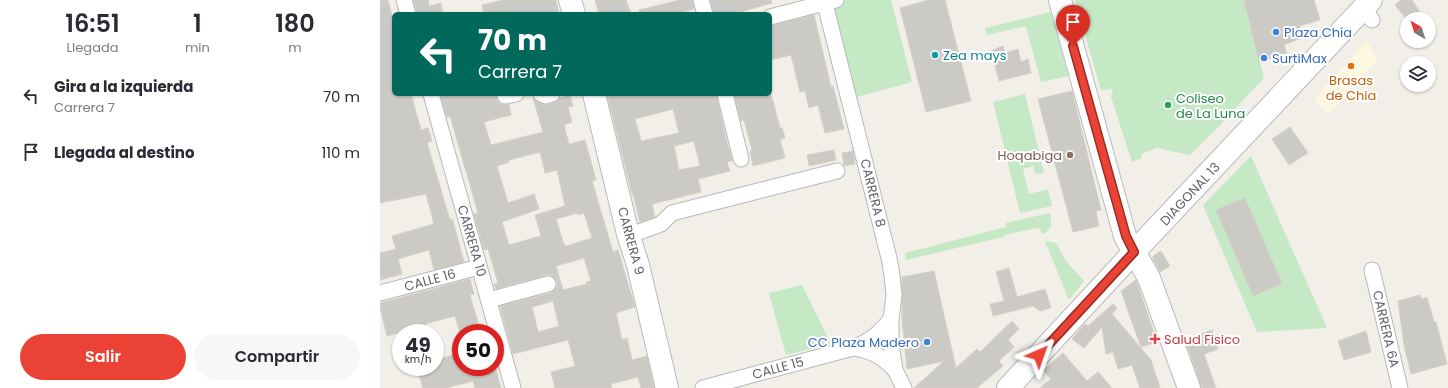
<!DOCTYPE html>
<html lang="es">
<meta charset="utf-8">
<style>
body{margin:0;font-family:Poppins,sans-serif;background:#f7f7f7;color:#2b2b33;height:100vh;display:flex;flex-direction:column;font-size:15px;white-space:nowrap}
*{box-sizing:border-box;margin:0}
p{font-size:13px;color:#7c7c81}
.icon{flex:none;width:22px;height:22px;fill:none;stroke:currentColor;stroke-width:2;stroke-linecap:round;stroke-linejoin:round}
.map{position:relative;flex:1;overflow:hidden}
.side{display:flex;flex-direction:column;background:#fff;width:380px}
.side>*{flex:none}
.top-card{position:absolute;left:12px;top:12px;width:380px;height:84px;border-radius:6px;box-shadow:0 1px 3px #0004;background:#00695c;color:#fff;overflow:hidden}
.needle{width:26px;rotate:321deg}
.controls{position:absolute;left:1020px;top:12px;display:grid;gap:8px}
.controls a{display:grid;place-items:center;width:36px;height:36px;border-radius:50%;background:#fff;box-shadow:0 1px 3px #0004;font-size:20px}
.speed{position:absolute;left:12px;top:324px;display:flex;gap:8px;font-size:20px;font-weight:700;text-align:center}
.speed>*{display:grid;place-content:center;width:52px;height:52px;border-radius:50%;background:#fff;box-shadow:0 1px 3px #0004;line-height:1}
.speed small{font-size:10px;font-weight:400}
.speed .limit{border:6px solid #d22;background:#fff;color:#111}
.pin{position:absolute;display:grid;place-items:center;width:34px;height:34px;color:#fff;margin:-41px -17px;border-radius:50% 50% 50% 0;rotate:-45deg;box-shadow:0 0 4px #0007}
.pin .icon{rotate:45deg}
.me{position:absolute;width:44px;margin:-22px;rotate:43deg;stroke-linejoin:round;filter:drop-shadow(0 0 3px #0008)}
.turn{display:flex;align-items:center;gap:14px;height:84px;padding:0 20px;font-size:18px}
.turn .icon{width:52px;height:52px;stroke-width:2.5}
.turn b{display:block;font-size:28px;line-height:34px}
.eta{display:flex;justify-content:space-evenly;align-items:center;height:68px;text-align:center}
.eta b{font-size:24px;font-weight:600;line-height:28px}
.cta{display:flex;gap:8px;margin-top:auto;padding:8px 20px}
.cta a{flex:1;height:46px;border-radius:24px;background:#ea4335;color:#fff;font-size:16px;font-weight:600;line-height:46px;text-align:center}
.cta a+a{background:#f7f7f7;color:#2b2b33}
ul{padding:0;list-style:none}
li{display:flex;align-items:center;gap:12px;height:56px;padding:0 20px}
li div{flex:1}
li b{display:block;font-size:15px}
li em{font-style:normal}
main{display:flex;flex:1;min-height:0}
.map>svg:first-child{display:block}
</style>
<main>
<section class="side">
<div class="eta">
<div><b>16:51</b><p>Llegada</p></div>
<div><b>1</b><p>min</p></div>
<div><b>180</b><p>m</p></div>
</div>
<ul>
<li><svg class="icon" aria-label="left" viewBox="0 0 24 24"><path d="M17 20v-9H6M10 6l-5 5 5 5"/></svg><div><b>Gira a la izquierda</b><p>Carrera 7</p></div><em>70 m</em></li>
<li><svg class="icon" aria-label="arrive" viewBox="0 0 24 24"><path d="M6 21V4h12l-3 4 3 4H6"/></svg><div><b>Llegada al destino</b></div><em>110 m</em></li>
</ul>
<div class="cta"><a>Salir</a><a>Compartir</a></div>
</section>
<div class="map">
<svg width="1068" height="388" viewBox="0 0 1068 388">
<rect width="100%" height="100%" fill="#f1efe8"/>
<!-- commercial -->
<path fill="#fef7e0" d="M 987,41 L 998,60 L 948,115 L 934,99 Z"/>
<!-- green -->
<g fill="#c5e8c5">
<path d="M 456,0 L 511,0 L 532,82 L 469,99 L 445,3 Z"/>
<path d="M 695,0 L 864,0 L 884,78 L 849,115 L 844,113 L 843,122 L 810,155 L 777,148 L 761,154 L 762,158 L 752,162 L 731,97 L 733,89 L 721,90 Z"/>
<path d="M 671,12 L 688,76 L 661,82 L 646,26 L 607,35 L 605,28 Z"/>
<path d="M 645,94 L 664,173 L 655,174 L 654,166 L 643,169 L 649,194 L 668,189 L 672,206 L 640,213 L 613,102 Z"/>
<path d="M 871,156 L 947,328 L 877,332 L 823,205 Z"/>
<path d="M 670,213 C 672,223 673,230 662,234 L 660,229 L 657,228 L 624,235 L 623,237 L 526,260 L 525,253 L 626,227 L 626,223 Z"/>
<path d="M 665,241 L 676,243 L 685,260 L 704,281 L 689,300 Z"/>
<path d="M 422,285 L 451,344 L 406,355 L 389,293 Z"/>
</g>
<!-- building -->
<g fill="#cccac5" stroke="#d6d1c6" fill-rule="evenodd">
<path d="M 0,0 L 8,0 L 14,24 L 14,94 L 31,94 L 41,130 L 48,128 L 52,141 L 47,143 L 70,220 L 72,219 L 73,221 L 84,262 L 54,270 L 49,250 L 18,259 L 22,274 L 0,280 L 0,253 L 16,249 L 12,236 L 54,224 L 46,194 L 0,203 Z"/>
<path d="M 33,0 L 48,0 L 49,6 L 61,3 L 63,14 L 37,14 Z"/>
<path d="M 123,0 L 176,0 L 179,14 L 104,14 L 102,5 Z"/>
<path d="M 215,0 L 246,0 L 251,14 L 219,14 Z"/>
<path d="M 300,0 L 312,0 L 314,9 L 294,14 L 260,14 L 259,10 Z"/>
<path d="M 330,0 L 391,0 L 392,3 L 353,14 L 334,14 Z"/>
<path d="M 549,0 L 565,0 L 591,101 L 546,112 L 520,8 Z"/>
<path d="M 864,0 L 934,0 L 940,20 L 919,26 L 922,38 L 904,45 L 907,55 L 879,61 Z"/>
<path d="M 1021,0 L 1032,0 L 1040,12 L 1031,19 L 1027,19 L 1027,20 L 1015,5 Z"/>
<path d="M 434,15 L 451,87 L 453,86 L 464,129 L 445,133 L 438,105 L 429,108 L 425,91 L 420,92 L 411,55 L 390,60 L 390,26 Z"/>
<path d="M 623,46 L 625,53 L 638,49 L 641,62 L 648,59 L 651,73 L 619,81 L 611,51 Z"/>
<path d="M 692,91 L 721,210 L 716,211 L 719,226 L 693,232 L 658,99 Z"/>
<path d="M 60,94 L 116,94 L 116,98 L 118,102 L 122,105 L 129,104 L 131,115 L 104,122 L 111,145 L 163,132 L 153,98 L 158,102 L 168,105 L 175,102 L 180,98 L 190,95 L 193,106 L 188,107 L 192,122 L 184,125 L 189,144 L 205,140 L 216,180 L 212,181 L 233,252 L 238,250 L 255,307 L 236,313 L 242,340 L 247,338 L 252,360 L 267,356 L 274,388 L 261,388 L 258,377 L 231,384 L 232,388 L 175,388 L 171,372 L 195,366 L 188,340 L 133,354 L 120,306 L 171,293 L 177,287 L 177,281 L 171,275 L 166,275 L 116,289 L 114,284 L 118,283 L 108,249 L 104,250 L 94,214 L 98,213 L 70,116 L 67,117 ZM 160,152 L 165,173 L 177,170 L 185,206 L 155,215 L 161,236 L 129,245 L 122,222 L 159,209 L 154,194 L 128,203 L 117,166 L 129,162 L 129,160 ZM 197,213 L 198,215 L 204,213 L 212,238 L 186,246 L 185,244 L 184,245 L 176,219 ZM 204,258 L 211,281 L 206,282 L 207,284 L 183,290 L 176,266 ZM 173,301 L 179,326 L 158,332 L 152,307 Z"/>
<path d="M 227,94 L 336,94 L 348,147 L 349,147 L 352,161 L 347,162 L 350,171 L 318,179 L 321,192 L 272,204 L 275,217 L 260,222 L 253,194 L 252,194 ZM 293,109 L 299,133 L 261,141 L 255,119 ZM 314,141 L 320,166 L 299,170 L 294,146 Z"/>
<path d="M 354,94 L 391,94 L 400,128 L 402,128 L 405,138 L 400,139 L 405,158 L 373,166 L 370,151 L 372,150 L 364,120 L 361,121 Z"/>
<path d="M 910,127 L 928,153 L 909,165 L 892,139 Z"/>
<path d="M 454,150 L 456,160 L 429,166 L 427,155 Z"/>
<path d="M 473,151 L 475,164 L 464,166 L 462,153 Z"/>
<path d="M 865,198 L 902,284 L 873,296 L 836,210 Z"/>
<path d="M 781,251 L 790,266 L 780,272 L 773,259 L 773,256 Z"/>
<path d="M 629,268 L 637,297 L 665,289 L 671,308 L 660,311 L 653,306 L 613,316 L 610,304 L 624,301 L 616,272 Z"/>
<path d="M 554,271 L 576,368 L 597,349 L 600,352 L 632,321 L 639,329 L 628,340 L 634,347 L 619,361 L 623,366 L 597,388 L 534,388 L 564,361 L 527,369 L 522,319 L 522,277 Z"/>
<path d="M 90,279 L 94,294 L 90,295 L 101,333 L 80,333 L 75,316 L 45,324 L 48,333 L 34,333 L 33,329 L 7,336 L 0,308 L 0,303 Z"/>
<path d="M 756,280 L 777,342 L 761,347 L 741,291 Z"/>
<path d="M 1040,295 L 1041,299 L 1047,297 L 1054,322 L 1056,322 L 1067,364 L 1031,374 L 1024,345 L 1018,301 Z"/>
<path d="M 733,304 L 737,308 L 732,314 L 771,360 L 780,388 L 760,388 L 752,365 L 738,369 L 733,352 L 726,354 L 722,327 L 704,348 L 692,339 L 705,324 L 708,326 Z"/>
<path d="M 832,330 L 838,349 L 824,354 L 836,388 L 822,388 L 805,339 Z"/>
<path d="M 986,331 L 991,352 L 964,360 L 958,341 Z"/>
<path d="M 81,353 L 81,367 L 115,367 L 121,388 L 95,388 L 93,381 L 66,388 L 43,388 L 37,367 L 55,367 L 55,360 Z"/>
<path d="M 683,353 L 707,381 L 718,372 L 732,388 L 660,388 L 671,379 L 663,370 Z"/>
</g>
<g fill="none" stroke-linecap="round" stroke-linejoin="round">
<!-- street casing -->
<g stroke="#b5b8bc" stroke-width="17">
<g id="street">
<path d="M 24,0 L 28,14"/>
<path d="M 321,0 L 325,14"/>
<path d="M 444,0 L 509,258 L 512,275 L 514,295 L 511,319 L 511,344 L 515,370 L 524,388"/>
<path d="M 984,8 L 992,20"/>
<path d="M 390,17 L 456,0"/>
<path d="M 51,94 L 133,388"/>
<path d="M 161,94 L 166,96 L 172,94"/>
<path d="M 345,94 L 361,159"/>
<path d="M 125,96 L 136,94"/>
<path d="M 248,234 L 259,232 L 281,224 L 292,213 L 457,171"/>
<path d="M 992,270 L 1020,388"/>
<path d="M 0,293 L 99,267"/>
<path d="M 109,300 L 168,284"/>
<path d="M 473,348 C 491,350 503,357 515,370"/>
<path d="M 323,388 L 473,348 C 490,341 500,333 511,319"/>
</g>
</g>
<!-- secondary casing -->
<g stroke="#b6babf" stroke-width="24">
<g id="secondary">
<path d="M 190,0 L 194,14"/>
<path d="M 680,0 L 745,236 L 769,278 L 809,388"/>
<path d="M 214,94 L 248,234 L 258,265 L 287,388"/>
<path d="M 628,388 L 754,252 L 991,0"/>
</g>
</g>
<!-- street -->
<use href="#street" stroke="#fff" stroke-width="15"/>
<!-- secondary -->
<use href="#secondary" stroke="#fff" stroke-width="22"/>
</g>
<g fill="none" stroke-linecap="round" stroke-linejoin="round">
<!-- route casing -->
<g stroke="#982c22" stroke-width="10">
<path id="route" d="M 659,355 L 754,252 L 746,236 L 693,46"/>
</g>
<!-- route -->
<use href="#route" stroke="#ea4335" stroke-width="7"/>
</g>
<!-- markers -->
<g fill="#3f7fe0" stroke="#fff" stroke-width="1.5">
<circle cx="896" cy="32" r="4"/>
<circle cx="884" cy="58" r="4"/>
<circle cx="547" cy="342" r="4"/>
</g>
<circle fill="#0f9aa8" stroke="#fff" stroke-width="1.5" cx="555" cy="55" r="4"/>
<circle fill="#e8710a" stroke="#fff" stroke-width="1.5" cx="971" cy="66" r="4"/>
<circle fill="#2e9e5b" stroke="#fff" stroke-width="1.5" cx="788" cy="105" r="4"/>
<circle fill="#8d6e63" stroke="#fff" stroke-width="1.5" cx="690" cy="155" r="4"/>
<path fill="#e0444e" stroke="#fff" stroke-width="1.5" d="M773 333h4v4h4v4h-4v4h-4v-4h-4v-4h4z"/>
<g text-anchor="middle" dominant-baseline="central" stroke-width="4" stroke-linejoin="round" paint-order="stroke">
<!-- shop labels -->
<g font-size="13" fill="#366cbe" stroke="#fff" text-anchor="start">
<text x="904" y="32">Plaza Chía</text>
<text x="892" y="58">SurtiMax</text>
<text x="539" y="342" text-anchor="end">CC Plaza Madero</text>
</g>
<!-- culture labels -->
<g font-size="13" fill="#0d838f" stroke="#fff" text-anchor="start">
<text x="563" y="55">Zea mays</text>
</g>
<!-- food labels -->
<g font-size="13" fill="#c56008" stroke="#fff">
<text x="971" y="80">Brasas<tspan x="971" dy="15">de Chia</tspan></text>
</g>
<!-- leisure labels -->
<g font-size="13" fill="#27864d" stroke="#fff" text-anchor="start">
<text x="796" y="98">Coliseo<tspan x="796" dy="15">de La Luna</tspan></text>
</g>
<!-- education labels -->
<g font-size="13" fill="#785e54" stroke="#fff" text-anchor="end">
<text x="682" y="155">Hoqabiga</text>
</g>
<!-- street labels -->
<g font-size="13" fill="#5f6368" stroke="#fff">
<text transform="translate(493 193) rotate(76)">CARRERA 8</text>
<text transform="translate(810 194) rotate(-47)">DIAGONAL 13</text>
<text transform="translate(92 241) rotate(74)">CARRERA 10</text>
<text transform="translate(251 241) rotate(75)">CARRERA 9</text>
<text transform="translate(50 280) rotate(-15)">CALLE 16</text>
<text transform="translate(1006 329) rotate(77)">CARRERA 6A</text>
<text transform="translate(398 368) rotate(-15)">CALLE 15</text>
</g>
<!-- health labels -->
<g font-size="13" fill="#be3a42" stroke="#fff" text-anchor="start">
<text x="784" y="339">Salud Fisico</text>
</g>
</g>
</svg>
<div class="controls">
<a><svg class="needle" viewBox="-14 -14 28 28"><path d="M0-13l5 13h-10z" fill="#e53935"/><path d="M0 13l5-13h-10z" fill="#7c7c81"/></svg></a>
<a><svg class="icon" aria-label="layers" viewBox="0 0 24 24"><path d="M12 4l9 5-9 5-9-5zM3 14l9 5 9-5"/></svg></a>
</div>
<div class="speed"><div>49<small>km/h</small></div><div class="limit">50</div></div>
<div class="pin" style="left:693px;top:46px;background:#d93025"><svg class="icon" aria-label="arrive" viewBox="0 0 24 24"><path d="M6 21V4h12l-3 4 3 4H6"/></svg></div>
<svg class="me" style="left:659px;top:355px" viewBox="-20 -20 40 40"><path d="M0-17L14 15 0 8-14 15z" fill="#ea4335" stroke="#fff" stroke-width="4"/></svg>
<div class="top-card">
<div class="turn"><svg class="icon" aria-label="left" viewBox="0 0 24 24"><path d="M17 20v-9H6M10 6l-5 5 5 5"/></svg><div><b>70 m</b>Carrera 7</div></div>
</div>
</div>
</main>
